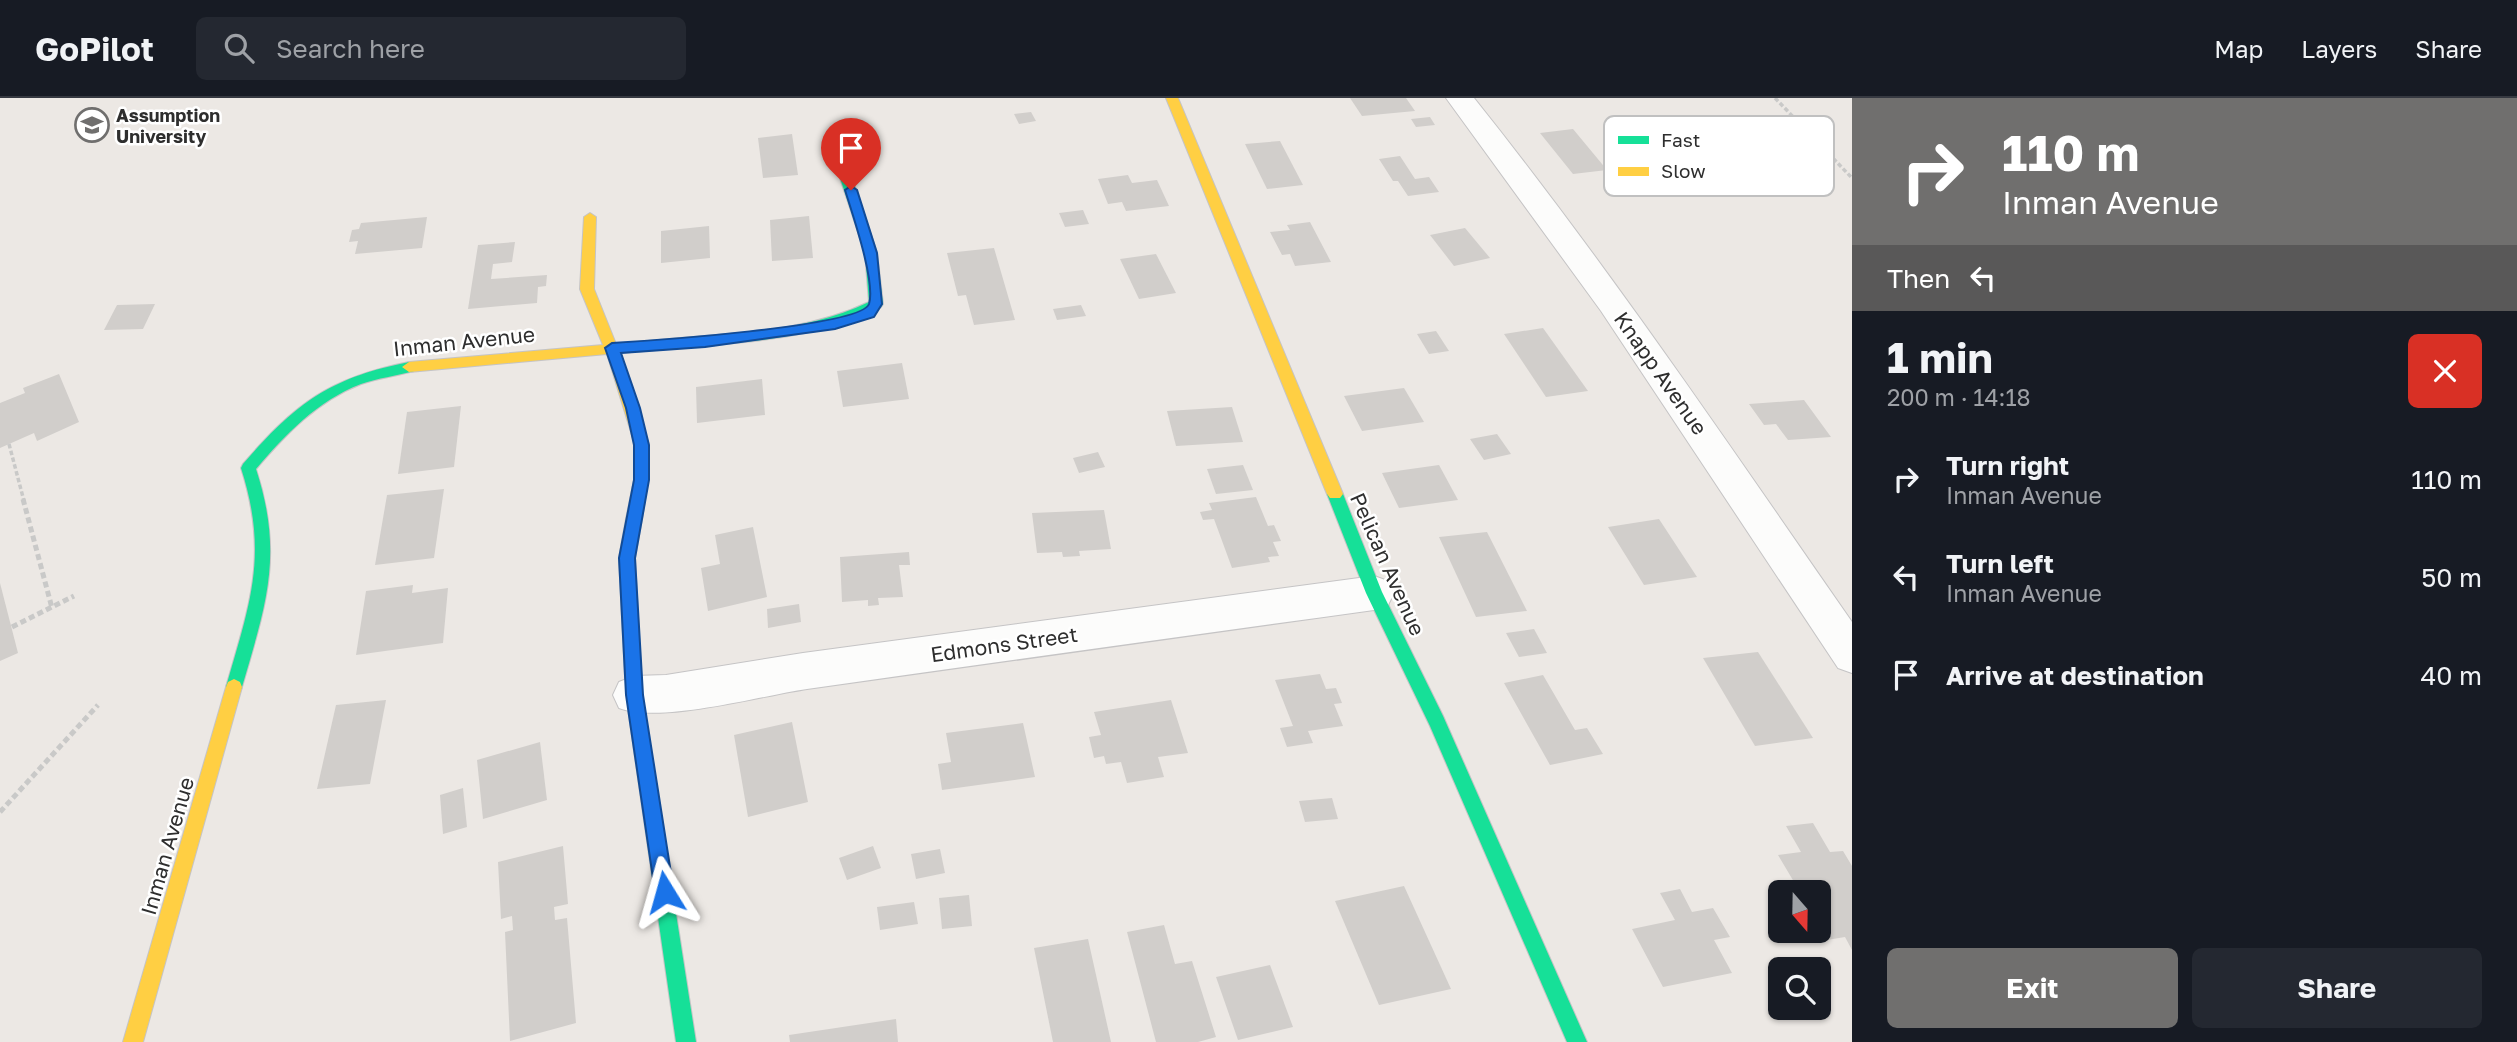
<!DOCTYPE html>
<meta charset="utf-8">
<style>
body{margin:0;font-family:"Golos Text",sans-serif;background:#242831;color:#f1f3f6;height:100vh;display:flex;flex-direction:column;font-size:26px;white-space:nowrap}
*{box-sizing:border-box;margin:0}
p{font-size:23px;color:#9ea1a6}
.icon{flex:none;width:38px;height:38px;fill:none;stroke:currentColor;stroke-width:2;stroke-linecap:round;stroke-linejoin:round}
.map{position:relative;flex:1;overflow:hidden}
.side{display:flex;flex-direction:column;background:#171b24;width:665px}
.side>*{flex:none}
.hud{background:#706f6e;color:#fff;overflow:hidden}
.needle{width:46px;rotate:160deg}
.tools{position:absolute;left:1768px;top:782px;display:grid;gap:14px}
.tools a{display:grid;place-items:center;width:63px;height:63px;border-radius:10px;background:#171b24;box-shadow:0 2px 5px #0004;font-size:35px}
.pin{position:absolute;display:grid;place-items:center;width:60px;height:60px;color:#fff;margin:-72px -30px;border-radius:50% 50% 50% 0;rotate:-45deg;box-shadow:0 0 7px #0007}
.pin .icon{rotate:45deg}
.me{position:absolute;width:77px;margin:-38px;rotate:352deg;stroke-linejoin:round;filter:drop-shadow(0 0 5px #0008)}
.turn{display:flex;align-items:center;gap:24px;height:147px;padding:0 35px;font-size:32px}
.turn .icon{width:91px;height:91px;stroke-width:2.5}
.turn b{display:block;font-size:49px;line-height:60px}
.then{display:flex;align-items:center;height:66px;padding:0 35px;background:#0003;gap:14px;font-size:26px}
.round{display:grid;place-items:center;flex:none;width:74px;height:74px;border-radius:10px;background:#242831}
.summary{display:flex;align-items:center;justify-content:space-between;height:119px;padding:0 35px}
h1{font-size:42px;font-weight:700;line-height:52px}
.button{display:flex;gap:14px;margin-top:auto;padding:14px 35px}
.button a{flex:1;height:80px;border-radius:10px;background:#706f6e;color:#fff;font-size:28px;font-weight:700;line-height:80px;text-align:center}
.button a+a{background:#242831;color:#f1f3f6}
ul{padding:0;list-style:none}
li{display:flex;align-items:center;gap:21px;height:98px;padding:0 35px}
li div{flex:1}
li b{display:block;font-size:26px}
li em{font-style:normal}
header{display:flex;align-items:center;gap:42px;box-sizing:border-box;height:98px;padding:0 35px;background:#171b24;border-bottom:2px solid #363941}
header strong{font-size:33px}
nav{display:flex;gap:38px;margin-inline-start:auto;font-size:24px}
.search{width:490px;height:63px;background:#242831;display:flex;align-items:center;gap:18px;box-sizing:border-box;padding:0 24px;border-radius:10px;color:#9ea1a6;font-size:26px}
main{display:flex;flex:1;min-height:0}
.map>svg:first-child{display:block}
</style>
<header>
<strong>GoPilot</strong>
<div class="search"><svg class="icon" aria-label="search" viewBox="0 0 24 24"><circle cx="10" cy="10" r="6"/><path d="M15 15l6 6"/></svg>Search here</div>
<nav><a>Map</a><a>Layers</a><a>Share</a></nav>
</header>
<main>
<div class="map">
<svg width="1852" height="944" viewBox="0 0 1852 944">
<rect width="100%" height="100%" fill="#ece8e4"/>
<!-- building -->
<g fill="#d1cecb">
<path d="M 1350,0 L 1406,0 L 1415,13 L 1362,18 Z"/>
<path d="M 1031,14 L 1036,23 L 1019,26 L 1014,16 Z"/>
<path d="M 1430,19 L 1435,27 L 1416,29 L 1411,21 Z"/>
<path d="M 1573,31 L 1607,72 L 1573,76 L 1540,35 Z"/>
<path d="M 792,36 L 798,77 L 763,80 L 758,40 Z"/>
<path d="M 1280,43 L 1303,87 L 1267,91 L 1245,46 Z"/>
<path d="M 1400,58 L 1415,81 L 1429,79 L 1439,94 L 1408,98 L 1398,83 L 1393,83 L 1379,61 Z"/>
<path d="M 1128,77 L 1132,85 L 1157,82 L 1169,108 L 1126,113 L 1122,104 L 1108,106 L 1098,81 Z"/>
<path d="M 1083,112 L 1089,126 L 1065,129 L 1059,115 Z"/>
<path d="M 809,118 L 813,160 L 772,163 L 770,122 Z"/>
<path d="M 427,119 L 422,150 L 355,156 L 358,143 L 349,144 L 352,132 L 359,131 L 361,125 Z"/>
<path d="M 1310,124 L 1331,164 L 1295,168 L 1290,156 L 1282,157 L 1270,134 L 1290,132 L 1287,127 Z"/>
<path d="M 709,128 L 710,160 L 661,165 L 661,133 Z"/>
<path d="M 1465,130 L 1490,160 L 1454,168 L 1430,137 Z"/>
<path d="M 515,144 L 512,164 L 493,166 L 491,181 L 547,177 L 546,188 L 538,189 L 537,205 L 468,211 L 478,147 Z"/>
<path d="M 994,150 L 1015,222 L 974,227 L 966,197 L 958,198 L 947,155 Z"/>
<path d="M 1156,156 L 1176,195 L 1139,201 L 1120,161 Z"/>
<path d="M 155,206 L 143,231 L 104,232 L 117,207 Z"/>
<path d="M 1081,207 L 1086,218 L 1057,222 L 1053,211 Z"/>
<path d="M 1543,230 L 1588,293 L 1546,299 L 1504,236 Z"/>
<path d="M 1436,233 L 1449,253 L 1429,256 L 1417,236 Z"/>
<path d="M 902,265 L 909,301 L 843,309 L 837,273 Z"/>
<path d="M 59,276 L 79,324 L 37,343 L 34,335 L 0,350 L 0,305 L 25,295 L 23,290 Z"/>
<path d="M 762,281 L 765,317 L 697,325 L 696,289 Z"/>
<path d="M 1404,290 L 1424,324 L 1362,333 L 1344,298 Z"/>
<path d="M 1804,302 L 1831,339 L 1788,342 L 1776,326 L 1764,327 L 1749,306 Z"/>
<path d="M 461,308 L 454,369 L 398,376 L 407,314 Z"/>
<path d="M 1232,309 L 1243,344 L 1176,348 L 1167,313 Z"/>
<path d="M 1497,336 L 1511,356 L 1484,362 L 1470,341 Z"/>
<path d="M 1098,354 L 1105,369 L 1079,375 L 1073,360 Z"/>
<path d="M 1243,367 L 1253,392 L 1216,396 L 1207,371 Z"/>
<path d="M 1439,367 L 1458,402 L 1399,410 L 1382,375 Z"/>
<path d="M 444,391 L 434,460 L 375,467 L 387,397 Z"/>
<path d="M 1256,399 L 1268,428 L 1274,427 L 1281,443 L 1273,444 L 1279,458 L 1268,459 L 1270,464 L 1232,470 L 1214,421 L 1203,422 L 1200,414 L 1212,412 L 1209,405 Z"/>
<path d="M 1104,412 L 1111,451 L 1079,453 L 1080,458 L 1063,459 L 1062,454 L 1037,455 L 1032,415 Z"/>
<path d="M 1659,421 L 1697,479 L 1644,487 L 1608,429 Z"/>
<path d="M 753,429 L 767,499 L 708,513 L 701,470 L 720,466 L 715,437 Z"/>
<path d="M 1487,434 L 1527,513 L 1476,519 L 1439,439 Z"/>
<path d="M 909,454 L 910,467 L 899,467 L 903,499 L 878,500 L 879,507 L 868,508 L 868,502 L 842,504 L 840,459 Z"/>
<path d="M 0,485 L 18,555 L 0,563 Z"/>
<path d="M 413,487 L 412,495 L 448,490 L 443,545 L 356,557 L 366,493 Z"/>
<path d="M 799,506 L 801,524 L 768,530 L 767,511 Z"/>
<path d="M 1534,531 L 1547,555 L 1519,559 L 1506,535 Z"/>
<path d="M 1758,554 L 1813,640 L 1755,648 L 1703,560 Z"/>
<path d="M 1320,576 L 1326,591 L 1336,590 L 1342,605 L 1334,606 L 1343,628 L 1308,633 L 1313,645 L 1287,649 L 1280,630 L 1293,628 L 1275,582 Z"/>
<path d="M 1543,577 L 1575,632 L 1587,630 L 1603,656 L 1550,667 L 1504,585 Z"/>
<path d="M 386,602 L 370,686 L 317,691 L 336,607 Z"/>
<path d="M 1171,602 L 1188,655 L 1158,659 L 1164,679 L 1127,685 L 1121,664 L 1106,666 L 1104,658 L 1094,660 L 1089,639 L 1101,637 L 1094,614 Z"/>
<path d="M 792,624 L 808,704 L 748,719 L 734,637 Z"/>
<path d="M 1023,625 L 1035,679 L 942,692 L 938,666 L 951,664 L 946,635 Z"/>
<path d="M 540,644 L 547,702 L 483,721 L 477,662 Z"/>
<path d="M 463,690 L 467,729 L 443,736 L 440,697 Z"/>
<path d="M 1332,700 L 1338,721 L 1305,724 L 1299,703 Z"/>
<path d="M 1813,725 L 1830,754 L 1843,753 L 1852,768 L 1852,852 L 1845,839 L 1827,842 L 1818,826 L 1818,794 L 1800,794 L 1778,757 L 1801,754 L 1786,728 Z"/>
<path d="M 563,748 L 568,806 L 554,809 L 555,822 L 567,820 L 576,925 L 510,943 L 505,834 L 513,832 L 512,818 L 501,821 L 498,764 Z"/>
<path d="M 873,748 L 881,770 L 847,782 L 839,760 Z"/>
<path d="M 940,751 L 945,775 L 916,781 L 911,756 Z"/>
<path d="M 1404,788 L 1451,891 L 1379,907 L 1335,803 Z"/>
<path d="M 1680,791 L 1692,814 L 1713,810 L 1730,839 L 1714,842 L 1732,875 L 1663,889 L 1632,831 L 1675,822 L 1660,795 Z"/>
<path d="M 969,797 L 972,828 L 942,831 L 939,800 Z"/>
<path d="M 914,804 L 918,826 L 880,832 L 877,809 Z"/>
<path d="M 1164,827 L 1175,866 L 1192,863 L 1216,939 L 1198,944 L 1156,944 L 1127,834 Z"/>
<path d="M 1088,841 L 1111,944 L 1053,944 L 1034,850 Z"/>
<path d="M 1270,867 L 1293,929 L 1238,942 L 1216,879 Z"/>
<path d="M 896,921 L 898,944 L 790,944 L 789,937 Z"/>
</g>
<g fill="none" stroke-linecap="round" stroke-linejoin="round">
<!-- street casing -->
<g stroke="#c5c4c5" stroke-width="2">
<g id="street">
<path d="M 1446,0 L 1474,0 C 1609,169 1729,347 1852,524 L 1852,575 L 1838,570 L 1601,213 Z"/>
<path d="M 1374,478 L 1388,483 L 1394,495 L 1388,507 L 1374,512 C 1185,538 996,564 807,591 C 760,598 660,626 619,610 L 613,597 L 619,584 L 634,578 L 666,577 L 803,555 Z"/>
</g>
</g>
<!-- fast casing -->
<g stroke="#c5c4c5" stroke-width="2">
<g id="fast">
<path d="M 841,29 L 847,33 L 849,71 L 877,155 L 883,206 L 881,209 C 831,234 779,241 724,246 C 712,247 698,251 686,247 L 684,244 L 691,239 C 752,234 813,231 869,204 L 865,155 L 837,71 L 835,33 Z"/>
<path d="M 409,264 L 416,269 L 414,273 C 396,278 378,280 361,286 C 317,303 286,336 256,371 C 284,457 266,506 242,589 L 240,594 L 234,597 L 228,594 L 226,589 C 250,505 269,457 241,370 L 243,366 C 296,305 329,280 409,264 Z"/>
<path d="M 1335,390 L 1343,396 L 1382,494 L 1443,618 L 1587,944 L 1567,944 L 1430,628 L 1366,495 L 1327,396 Z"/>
<path d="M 634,415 L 639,417 L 642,421 L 635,460 L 642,597 L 696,944 L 676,944 L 626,597 L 619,460 L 626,421 L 629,417 Z"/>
</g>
</g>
<!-- slow casing -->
<g stroke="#c5c4c5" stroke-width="2">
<g id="slow">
<path d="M 1166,0 L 1178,0 L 1343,396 L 1340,400 L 1330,400 L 1327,396 Z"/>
<path d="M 590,115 L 596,119 L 594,191 L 616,246 L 691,239 L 698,244 L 691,249 L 620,255 L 649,347 L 648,382 L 642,421 L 639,425 L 629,425 L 626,421 L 634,382 L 635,347 L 607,256 L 409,274 L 402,269 L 409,264 L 603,247 L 580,191 L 584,119 Z"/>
<path d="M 234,581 L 240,584 L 242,589 L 143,944 L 123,944 L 226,589 L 228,584 Z"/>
</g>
</g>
<!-- path-far1 -->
<g stroke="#c9c9c8" stroke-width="3.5" stroke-dasharray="4.5 2.5" stroke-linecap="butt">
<path d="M 1775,0 L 1852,80"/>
<path d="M 9,346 L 24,403"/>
</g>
<!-- path -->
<g stroke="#c9c9c8" stroke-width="5" stroke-dasharray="6 3.5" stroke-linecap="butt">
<path d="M 23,401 L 52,510"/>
<path d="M 12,529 L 74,498"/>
<path d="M 0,714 L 98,607"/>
</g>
<!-- street -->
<use href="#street" fill="#fcfcfb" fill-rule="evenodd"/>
<!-- fast -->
<use href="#fast" fill="#16e098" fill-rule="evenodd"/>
<!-- slow -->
<use href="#slow" fill="#ffcf43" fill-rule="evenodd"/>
</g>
<!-- route -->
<path fill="#1a73e8" stroke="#114b97" stroke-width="2" d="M 851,88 L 857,92 L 877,155 L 882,206 L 874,219 L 835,231 L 705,249 L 621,255 L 640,310 L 649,347 L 649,382 L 635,460 L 643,597 L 674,794 L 671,801 L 665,804 L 658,801 L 655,794 L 626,597 L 619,460 L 634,382 L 634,347 L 626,310 L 605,250 L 612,245 C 644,243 861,229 869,206 C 876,184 852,115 845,92 Z"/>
<!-- icons -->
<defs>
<g id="university-ring" transform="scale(1.75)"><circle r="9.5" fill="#fff" stroke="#706f6e" stroke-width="1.5"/><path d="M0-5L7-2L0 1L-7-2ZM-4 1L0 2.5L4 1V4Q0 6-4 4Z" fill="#706f6e"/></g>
</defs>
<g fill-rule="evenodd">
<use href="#university-ring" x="92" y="27"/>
</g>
<g text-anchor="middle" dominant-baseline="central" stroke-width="5" stroke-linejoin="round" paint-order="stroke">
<!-- far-poi labels -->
<g font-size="18" font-weight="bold" fill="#2e2e2e" stroke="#fff" text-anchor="start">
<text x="116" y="17">Assumption<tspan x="116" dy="21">University</tspan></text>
</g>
<!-- street labels -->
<g font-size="21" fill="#2e2e2e" stroke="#fff">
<text transform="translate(464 243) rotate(-6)">Inman Avenue</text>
<text transform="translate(1661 275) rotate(55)">Knapp Avenue</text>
<text transform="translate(1388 466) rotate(66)">Pelican Avenue</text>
<text transform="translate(1004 546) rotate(-8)">Edmons Street</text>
<text transform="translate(167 748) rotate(-74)">Inman Avenue</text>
</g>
</g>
<!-- legend -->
<rect x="1604" y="18" width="230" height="80" rx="10" fill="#fff" stroke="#c0c0c0" stroke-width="2"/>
<rect x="1618" y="38" width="31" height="8" fill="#16e098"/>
<rect x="1618" y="69" width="31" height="9" fill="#ffcf43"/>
<g font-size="19" fill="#2e2e2e">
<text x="1661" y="49">Fast</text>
<text x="1661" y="80">Slow</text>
</g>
</svg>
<div class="tools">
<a><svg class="needle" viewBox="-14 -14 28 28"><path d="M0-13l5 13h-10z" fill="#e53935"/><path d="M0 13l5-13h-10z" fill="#9ea1a6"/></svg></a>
<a><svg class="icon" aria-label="search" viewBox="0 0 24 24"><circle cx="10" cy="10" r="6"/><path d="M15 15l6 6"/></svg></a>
</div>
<div class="pin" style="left:851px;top:92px;background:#d93025"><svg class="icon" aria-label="arrive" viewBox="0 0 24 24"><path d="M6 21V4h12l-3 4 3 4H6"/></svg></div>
<svg class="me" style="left:665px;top:794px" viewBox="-20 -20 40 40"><path d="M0-17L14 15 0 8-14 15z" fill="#1a73e8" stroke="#fff" stroke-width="4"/></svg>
</div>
<section class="side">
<div class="hud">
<div class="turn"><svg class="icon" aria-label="right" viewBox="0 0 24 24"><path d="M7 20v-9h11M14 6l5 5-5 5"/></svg><div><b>110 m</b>Inman Avenue</div></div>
<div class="then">Then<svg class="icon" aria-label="left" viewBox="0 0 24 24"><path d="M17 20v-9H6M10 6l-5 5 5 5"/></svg></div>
</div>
<div class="summary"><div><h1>1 min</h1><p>200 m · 14:18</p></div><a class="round" style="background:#d93025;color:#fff"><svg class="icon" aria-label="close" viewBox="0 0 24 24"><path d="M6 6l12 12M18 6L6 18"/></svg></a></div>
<ul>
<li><svg class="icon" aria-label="right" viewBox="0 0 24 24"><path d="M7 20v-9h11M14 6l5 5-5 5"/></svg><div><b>Turn right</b><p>Inman Avenue</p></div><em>110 m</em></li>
<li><svg class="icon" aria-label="left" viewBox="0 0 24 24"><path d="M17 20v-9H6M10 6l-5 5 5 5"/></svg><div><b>Turn left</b><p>Inman Avenue</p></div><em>50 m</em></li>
<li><svg class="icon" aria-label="arrive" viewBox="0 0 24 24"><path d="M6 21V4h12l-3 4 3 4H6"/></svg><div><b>Arrive at destination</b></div><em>40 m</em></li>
</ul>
<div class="button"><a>Exit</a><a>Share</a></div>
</section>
</main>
